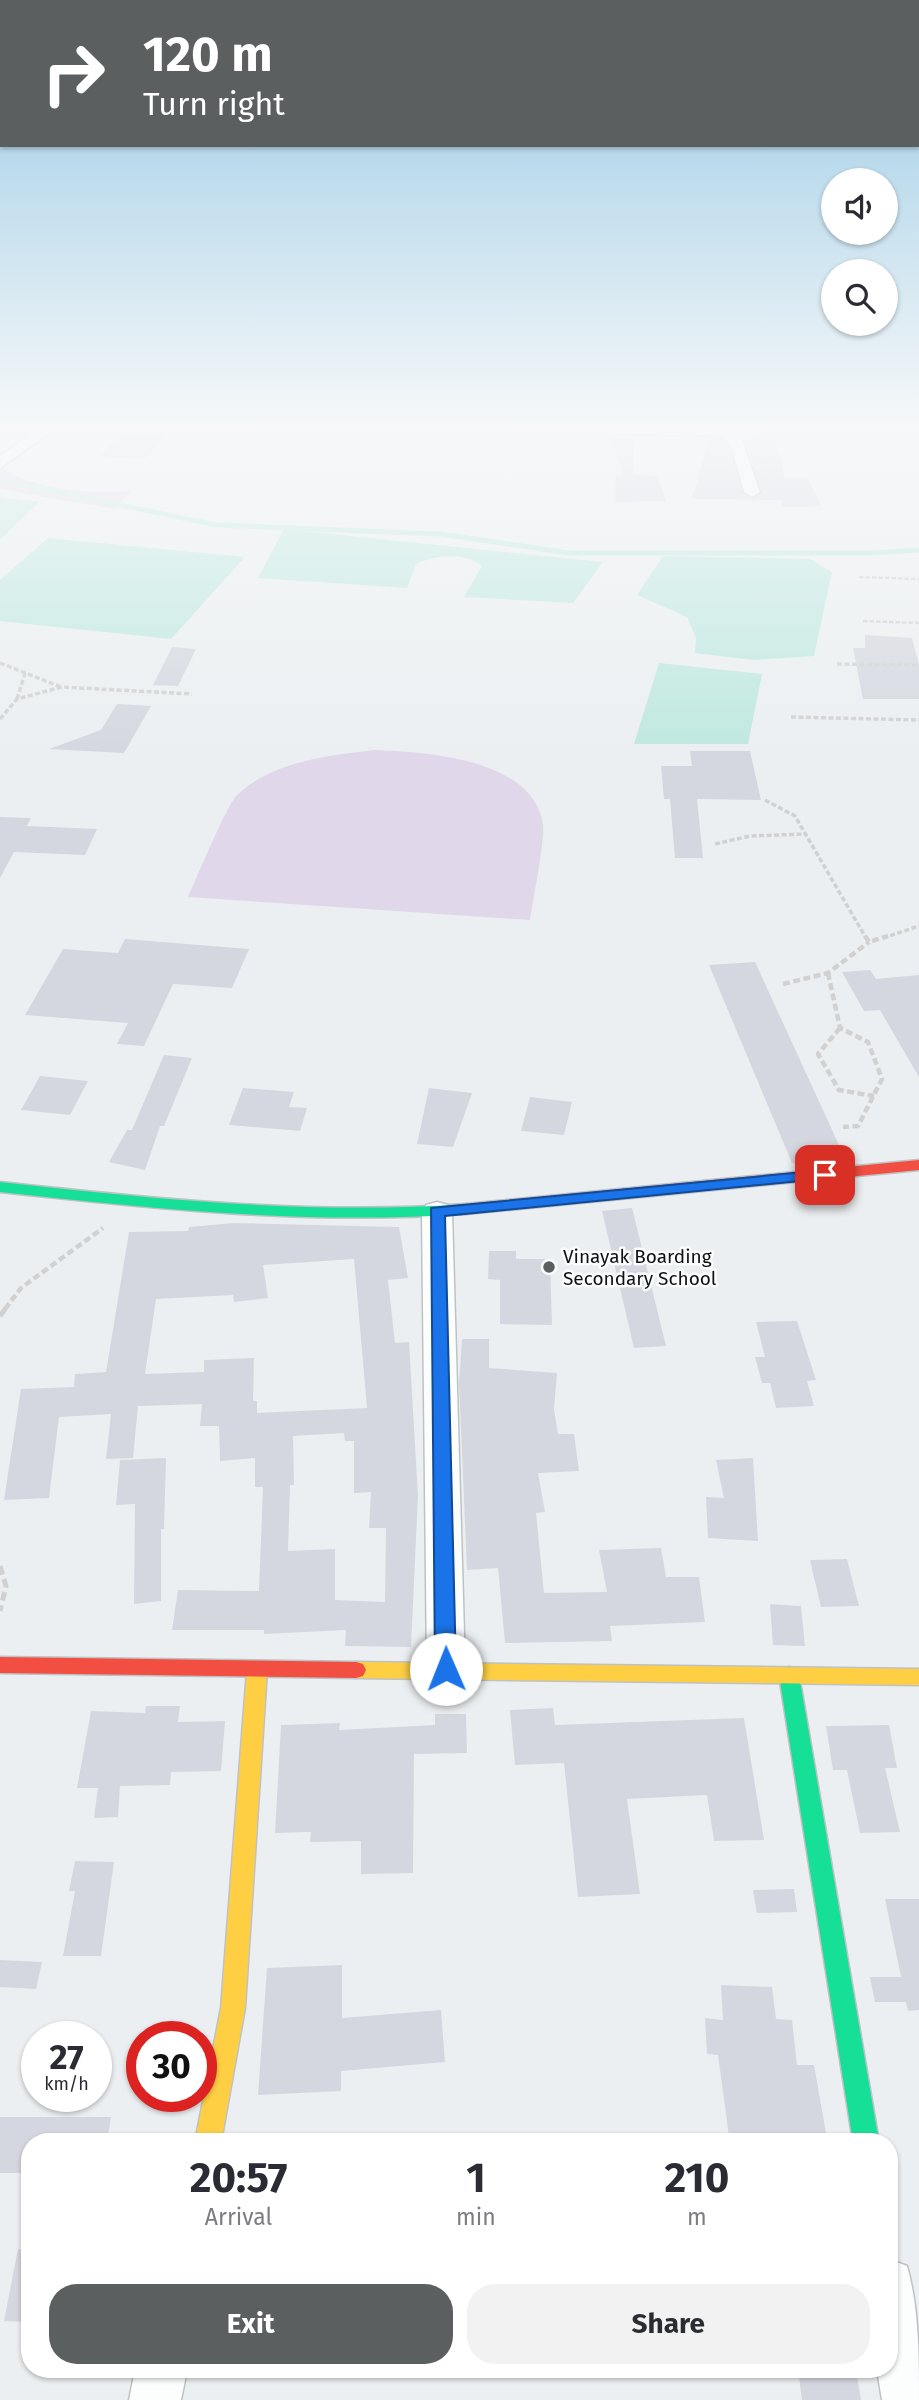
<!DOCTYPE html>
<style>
body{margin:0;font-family:"Fira Sans",sans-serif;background:#f2f2f3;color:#2b2b33;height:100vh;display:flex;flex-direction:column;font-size:26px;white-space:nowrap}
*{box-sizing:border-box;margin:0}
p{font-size:23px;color:#7c7c81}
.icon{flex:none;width:38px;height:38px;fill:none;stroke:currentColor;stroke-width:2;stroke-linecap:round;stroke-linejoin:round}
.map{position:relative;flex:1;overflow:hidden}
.details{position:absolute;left:21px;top:2133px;width:877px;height:245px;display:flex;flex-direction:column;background:#fff;border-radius:28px;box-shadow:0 2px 5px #0004}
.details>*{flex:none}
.banner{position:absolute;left:0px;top:0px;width:920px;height:147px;box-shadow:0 2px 5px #0004;background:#5c5f60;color:#fff;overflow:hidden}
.controls{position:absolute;left:821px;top:168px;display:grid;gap:14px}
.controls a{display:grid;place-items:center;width:77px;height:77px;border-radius:50%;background:#fff;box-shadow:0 2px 5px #0004;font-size:35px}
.speed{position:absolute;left:21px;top:2021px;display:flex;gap:14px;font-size:35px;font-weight:700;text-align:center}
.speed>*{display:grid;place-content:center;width:91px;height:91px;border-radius:50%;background:#fff;box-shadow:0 2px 5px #0004;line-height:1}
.speed small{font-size:18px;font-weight:400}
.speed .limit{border:10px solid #d22;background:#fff;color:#111}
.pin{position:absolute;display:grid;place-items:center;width:60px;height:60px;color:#fff;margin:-30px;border-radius:14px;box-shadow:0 4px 10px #0006}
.me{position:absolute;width:77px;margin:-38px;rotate:359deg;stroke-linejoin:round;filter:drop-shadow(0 0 5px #0008)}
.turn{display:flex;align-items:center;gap:24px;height:147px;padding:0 28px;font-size:32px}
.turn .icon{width:91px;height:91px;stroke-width:2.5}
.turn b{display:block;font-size:49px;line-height:60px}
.eta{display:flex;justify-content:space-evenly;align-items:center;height:119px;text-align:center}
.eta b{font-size:42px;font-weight:700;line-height:49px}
.action{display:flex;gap:14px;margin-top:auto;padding:14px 28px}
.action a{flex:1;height:80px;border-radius:28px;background:#5c5f60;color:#fff;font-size:28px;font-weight:700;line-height:80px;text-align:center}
.action a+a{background:#f2f2f3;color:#2b2b33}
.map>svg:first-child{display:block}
</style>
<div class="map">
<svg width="919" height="2400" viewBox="0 0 919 2400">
<rect width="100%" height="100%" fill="#eceff1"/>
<!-- green -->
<g fill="#e0d8ea">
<path d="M 3,467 C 31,491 95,494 131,491 L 115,509 L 0,489 L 0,469 Z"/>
<path d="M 374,750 C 425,752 533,758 543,824 C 545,842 533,899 530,920 L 188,897 C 197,878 226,806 237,795 C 273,761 327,756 374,750 Z"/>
</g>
<!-- water -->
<g fill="#bee8df">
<path d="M 0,497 L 39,502 L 0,540 Z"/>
<path d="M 284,529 L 603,562 L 573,603 L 464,597 L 482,566 C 464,552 436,555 416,564 L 407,588 L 258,578 Z"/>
<path d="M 48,538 L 245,557 L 171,639 L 0,621 L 0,580 Z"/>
<path d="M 663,556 L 810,559 L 832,572 L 814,656 L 754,660 L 695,653 L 696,638 L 687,617 L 637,595 Z"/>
<path d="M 659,663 L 762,674 L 748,744 L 634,744 Z"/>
</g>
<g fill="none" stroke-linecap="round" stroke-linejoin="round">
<!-- stream -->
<path stroke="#bee8df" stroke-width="5" d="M 0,480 L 216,525 L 440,534 L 569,553 L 871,553 L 919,550"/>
</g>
<!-- building -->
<g fill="#d5d7e0" fill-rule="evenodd">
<path d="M 766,426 L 772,426 L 785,478 L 808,478 L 821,506 L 783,507 L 781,500 L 692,499 L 709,438 L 722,439 L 729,448 L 743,494 L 751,499 L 761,494 L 746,442 L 759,440 Z"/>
<path d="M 124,431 L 168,435 L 144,459 L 99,457 Z"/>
<path d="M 609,436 L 633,437 L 633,475 L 657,476 L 666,501 L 615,502 L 616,475 L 623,475 Z"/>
<path d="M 865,635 L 912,638 L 919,665 L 919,699 L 863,699 L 853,648 L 865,648 Z"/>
<path d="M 172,647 L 196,649 L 178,686 L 153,685 Z"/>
<path d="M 117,704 L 151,706 L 124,753 L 49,749 L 101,730 Z"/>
<path d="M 690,751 L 750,751 L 761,800 L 697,799 L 703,858 L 675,858 L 670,799 L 664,799 L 661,766 L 692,766 Z"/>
<path d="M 0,817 L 31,818 L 27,826 L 97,829 L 85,855 L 14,852 L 0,878 Z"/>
<path d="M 125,939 L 249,949 L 232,988 L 173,984 L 144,1046 L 117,1044 L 128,1023 L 25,1015 L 63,949 L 118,953 Z"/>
<path d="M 755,962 L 845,1158 L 792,1163 L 709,965 Z"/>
<path d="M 870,970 L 876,979 L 919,975 L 919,1077 L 880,1010 L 864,1011 L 842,972 Z"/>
<path d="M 164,1055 L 192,1058 L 164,1126 L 160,1126 L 145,1170 L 109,1162 L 127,1130 L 132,1130 Z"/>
<path d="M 40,1076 L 88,1081 L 70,1115 L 21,1110 Z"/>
<path d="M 243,1088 L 294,1092 L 289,1107 L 307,1108 L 300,1131 L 229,1125 Z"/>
<path d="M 429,1088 L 472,1093 L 453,1147 L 417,1144 Z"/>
<path d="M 530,1097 L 572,1102 L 564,1135 L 521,1131 Z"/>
<path d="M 632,1208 L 666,1346 L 634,1348 L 602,1211 Z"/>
<path d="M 234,1223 L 399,1227 L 408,1278 L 388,1280 L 395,1343 L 409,1342 L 418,1496 L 411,1647 L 345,1646 L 346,1630 L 264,1634 L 264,1630 L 172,1630 L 178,1590 L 259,1591 L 263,1487 L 255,1487 L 255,1458 L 220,1461 L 219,1426 L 200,1426 L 202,1404 L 138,1406 L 133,1458 L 106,1459 L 111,1414 L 59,1417 L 49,1498 L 4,1500 L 21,1389 L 74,1387 L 75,1374 L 106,1372 L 129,1232 L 188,1231 L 189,1227 ZM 354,1259 L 367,1408 L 257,1413 L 257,1401 L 253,1401 L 254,1358 L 204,1360 L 204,1372 L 145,1374 L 156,1299 L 233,1295 L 234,1302 L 268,1298 L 263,1265 ZM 344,1433 L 345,1441 L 354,1441 L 354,1493 L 371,1492 L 369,1528 L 386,1528 L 385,1602 L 335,1600 L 335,1549 L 288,1551 L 290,1485 L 294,1485 L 293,1436 Z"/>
<path d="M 489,1251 L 516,1251 L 516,1259 L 550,1259 L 552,1325 L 500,1324 L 500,1280 L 488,1279 Z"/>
<path d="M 797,1321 L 816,1380 L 807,1381 L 814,1406 L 776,1408 L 770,1383 L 762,1383 L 755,1357 L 765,1357 L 756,1322 Z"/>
<path d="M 462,1339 L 489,1339 L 489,1368 L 557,1373 L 554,1409 L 558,1434 L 574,1434 L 579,1471 L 538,1473 L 545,1512 L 536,1513 L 544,1593 L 607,1592 L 599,1550 L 661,1548 L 666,1577 L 699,1577 L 705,1622 L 610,1626 L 612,1641 L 505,1643 L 498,1568 L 467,1570 L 459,1383 Z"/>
<path d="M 166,1458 L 164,1529 L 161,1529 L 161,1601 L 134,1604 L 135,1504 L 116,1505 L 120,1460 Z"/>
<path d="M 753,1458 L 758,1541 L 708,1538 L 706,1497 L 724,1498 L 716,1460 Z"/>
<path d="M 847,1559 L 859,1606 L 821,1607 L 810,1560 Z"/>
<path d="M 770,1604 L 801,1606 L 805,1646 L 773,1645 Z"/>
<path d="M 146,1706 L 180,1706 L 178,1722 L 225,1721 L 221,1771 L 171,1772 L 170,1785 L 120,1786 L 118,1817 L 94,1818 L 98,1788 L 77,1788 L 91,1711 L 145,1713 Z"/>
<path d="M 553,1708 L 555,1725 L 744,1718 L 764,1840 L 714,1841 L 707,1795 L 627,1799 L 640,1894 L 578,1897 L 564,1763 L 515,1765 L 510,1710 Z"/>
<path d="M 435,1714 L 466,1714 L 467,1753 L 414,1754 L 413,1873 L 361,1874 L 361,1841 L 310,1842 L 311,1832 L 275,1833 L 281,1725 L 340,1723 L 339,1730 L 435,1725 Z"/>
<path d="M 889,1725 L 897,1768 L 885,1768 L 900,1832 L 860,1833 L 847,1770 L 833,1770 L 826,1726 Z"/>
<path d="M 75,1861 L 114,1862 L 101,1956 L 63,1956 L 75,1891 L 69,1891 Z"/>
<path d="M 794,1889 L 797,1912 L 757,1913 L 753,1890 Z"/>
<path d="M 885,1899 L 919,1899 L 919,2010 L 908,2011 L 906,2002 L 875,2002 L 870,1977 L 901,1977 Z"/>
<path d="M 0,1960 L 42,1962 L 36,1989 L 0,1987 Z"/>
<path d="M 342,1965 L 342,2018 L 441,2010 L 445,2062 L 341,2071 L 341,2091 L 258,2095 L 267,1968 Z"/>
<path d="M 721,1985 L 772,1987 L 776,2019 L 792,2020 L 797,2065 L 814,2065 L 826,2133 L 729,2136 L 718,2055 L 707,2054 L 705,2018 L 723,2020 Z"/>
<path d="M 0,2117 L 111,2117 L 107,2142 L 30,2142 L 30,2173 L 0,2173 Z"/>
<path d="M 18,2249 L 30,2250 L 30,2322 L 4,2321 Z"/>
<path d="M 798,2370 L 856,2370 L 861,2400 L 802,2400 Z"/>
</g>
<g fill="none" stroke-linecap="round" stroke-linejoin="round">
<!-- street casing -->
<g stroke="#bfc2c4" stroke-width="3">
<g id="street">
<path d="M 48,422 L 65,422 L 0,468 L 0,456 Z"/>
<path d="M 541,422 L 728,427 L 746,431 L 750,422 L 765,422 L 757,439 L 742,440 L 760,492 L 752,497 L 744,492 L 731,447 L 723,436 L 569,433 L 545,429 Z"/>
<path d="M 437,1202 L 448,1205 L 452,1212 L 465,1669 L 460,1680 L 446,1685 L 432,1680 L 427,1669 L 422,1212 L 426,1205 Z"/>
<path d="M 889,2259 L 907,2266 C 919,2308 919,2355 919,2400 L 882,2400 L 877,2370 L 889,2370 Z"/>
<path d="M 135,2370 L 187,2370 L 181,2400 L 129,2400 Z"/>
</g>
</g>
<!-- fast casing -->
<g stroke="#bfc2c4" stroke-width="3">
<g id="fast">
<path d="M 0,1182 C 156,1199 309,1215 466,1204 L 474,1209 L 466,1214 C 309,1225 156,1209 0,1192 Z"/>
<path d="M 789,1667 L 796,1669 L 799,1675 L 879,2142 L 853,2142 L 779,1675 L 782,1669 Z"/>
</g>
</g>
<!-- slow casing -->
<g stroke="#bfc2c4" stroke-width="3">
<g id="slow">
<path d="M 257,1662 L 264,1664 L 267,1670 L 245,2008 L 221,2142 L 195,2142 L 221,2008 L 247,1670 L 250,1664 Z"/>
<path d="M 356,1662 L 919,1669 L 919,1685 L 356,1678 L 349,1676 L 346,1670 L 349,1664 Z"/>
</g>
</g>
<!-- jam casing -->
<g stroke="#bfc2c4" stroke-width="3">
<g id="jam">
<path d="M 919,1160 L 919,1170 L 466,1214 L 458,1209 L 466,1204 Z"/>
<path d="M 0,1657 L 356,1662 L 363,1664 L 366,1670 L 363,1676 L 356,1678 L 0,1673 Z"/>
</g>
</g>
<!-- path-far3 -->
<g stroke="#d1d1d2" stroke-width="2.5" stroke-dasharray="4.5 2" stroke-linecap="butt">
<path d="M 859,577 L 919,579"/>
<path d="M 863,621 L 919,623"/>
</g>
<!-- path-far2 -->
<g stroke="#d1d1d2" stroke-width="3.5" stroke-dasharray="5 2.5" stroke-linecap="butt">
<path d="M 0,663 L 61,687"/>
<path d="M 837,664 L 919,665"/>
<path d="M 17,699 L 25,673"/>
<path d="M 791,717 L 919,720"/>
<path d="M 0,719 L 17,699 L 62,687 L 192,694"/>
<path d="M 765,800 L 795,816 L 866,938"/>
<path d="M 715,844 L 750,836 L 805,834"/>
<path d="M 883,938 L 919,926"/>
</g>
<!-- path-far1 -->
<g stroke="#d1d1d2" stroke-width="4.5" stroke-dasharray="7 3.5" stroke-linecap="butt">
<path d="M 865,936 L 869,942 L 888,936"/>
<path d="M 828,973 L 840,1028 L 868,1042 L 882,1079 L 858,1126 L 843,1127"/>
<path d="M 783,984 L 828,973 L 869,942"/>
<path d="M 840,1028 L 818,1054 L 839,1090 L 874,1096"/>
<path d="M 5,1309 L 21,1288 L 103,1228"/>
</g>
<!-- path -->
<g stroke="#d1d1d2" stroke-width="5" stroke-dasharray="9 4.5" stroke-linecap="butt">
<path d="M 0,1316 L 6,1308"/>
<path d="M 0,1566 L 6,1586 L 0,1611"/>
</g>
<!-- street -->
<use href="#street" fill="#fcfdfd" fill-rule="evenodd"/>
<!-- fast -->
<use href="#fast" fill="#16e098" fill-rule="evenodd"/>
<!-- slow -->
<use href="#slow" fill="#ffcf43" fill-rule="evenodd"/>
<!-- jam -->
<use href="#jam" fill="#f24e42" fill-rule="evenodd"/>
</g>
<!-- sky -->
<linearGradient id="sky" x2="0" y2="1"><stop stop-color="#97c9e4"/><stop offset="0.56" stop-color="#f6f8f9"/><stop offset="1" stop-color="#f6f8f9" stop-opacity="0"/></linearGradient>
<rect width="919" height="758" fill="url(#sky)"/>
<!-- route -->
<path fill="#1a73e8" stroke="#114b97" stroke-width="2" d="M 825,1170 L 831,1171 L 831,1178 L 445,1216 L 456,1669 L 453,1675 L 446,1677 L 438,1675 L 435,1669 L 431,1208 Z"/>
<!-- markers -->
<circle fill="#5c5f60" stroke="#fafcfe" stroke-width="2.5" cx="549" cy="1267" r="7"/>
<g text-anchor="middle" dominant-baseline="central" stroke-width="5" stroke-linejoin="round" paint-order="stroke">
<!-- poi labels -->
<g font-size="19" fill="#0f1112" stroke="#fafcfe" text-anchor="start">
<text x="563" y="1256">Vinayak Boarding<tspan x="563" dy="22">Secondary School</tspan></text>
</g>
</g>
</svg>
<div class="controls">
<a><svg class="icon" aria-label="sound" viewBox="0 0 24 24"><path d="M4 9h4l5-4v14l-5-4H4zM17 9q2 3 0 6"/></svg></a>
<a><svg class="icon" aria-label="search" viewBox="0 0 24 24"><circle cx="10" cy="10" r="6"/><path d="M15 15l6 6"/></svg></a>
</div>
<div class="speed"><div>27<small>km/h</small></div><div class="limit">30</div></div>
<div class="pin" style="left:825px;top:1175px;background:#d93025"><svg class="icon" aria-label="arrive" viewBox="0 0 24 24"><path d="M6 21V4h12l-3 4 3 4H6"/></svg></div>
<svg class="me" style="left:446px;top:1669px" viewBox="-20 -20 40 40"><circle r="19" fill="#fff"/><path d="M0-13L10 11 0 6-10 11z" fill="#1a73e8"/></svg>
<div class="banner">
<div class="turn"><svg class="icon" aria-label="right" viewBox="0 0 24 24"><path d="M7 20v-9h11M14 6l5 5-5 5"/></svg><div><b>120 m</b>Turn right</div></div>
</div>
<section class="details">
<div class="eta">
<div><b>20:57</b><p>Arrival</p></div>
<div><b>1</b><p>min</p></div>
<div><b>210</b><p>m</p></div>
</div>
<div class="action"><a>Exit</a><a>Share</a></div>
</section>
</div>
